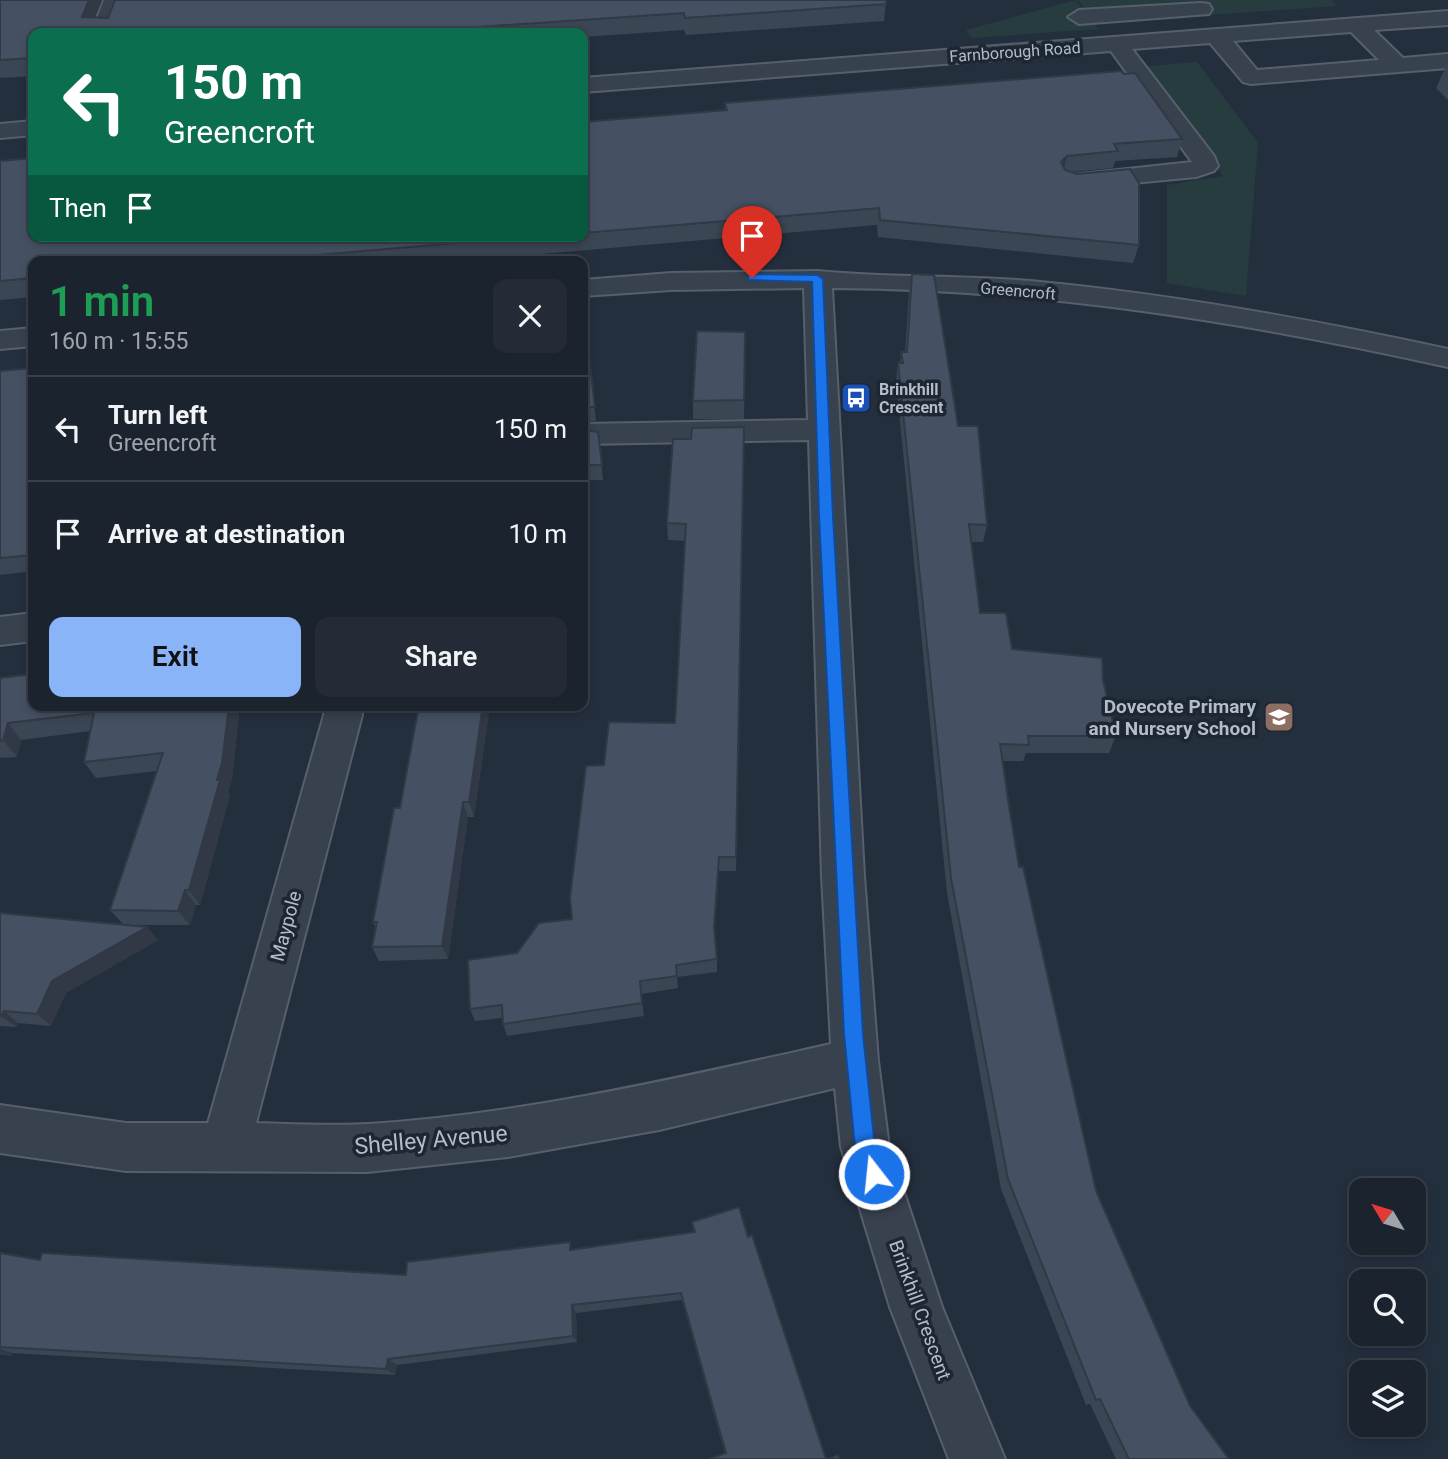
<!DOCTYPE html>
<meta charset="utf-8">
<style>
body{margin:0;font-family:Roboto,sans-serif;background:#242b36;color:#f1f3f6;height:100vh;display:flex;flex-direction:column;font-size:26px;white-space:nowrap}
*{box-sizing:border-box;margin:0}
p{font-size:23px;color:#a0a4aa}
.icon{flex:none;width:38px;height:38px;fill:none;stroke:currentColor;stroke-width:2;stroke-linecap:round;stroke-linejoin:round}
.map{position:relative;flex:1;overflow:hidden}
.drawer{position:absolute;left:28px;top:256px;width:560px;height:455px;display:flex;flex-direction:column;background:#1b232e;border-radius:14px;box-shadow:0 4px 10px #0003,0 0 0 2px #39404a}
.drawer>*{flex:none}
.hud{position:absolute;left:28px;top:28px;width:560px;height:214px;border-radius:14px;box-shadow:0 4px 10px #0003,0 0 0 2px #39404a;background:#0b6e4f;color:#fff;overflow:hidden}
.needle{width:46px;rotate:308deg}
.buttons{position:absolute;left:1349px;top:1178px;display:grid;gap:14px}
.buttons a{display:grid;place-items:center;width:77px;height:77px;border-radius:14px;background:#1b232e;box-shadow:0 4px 10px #0003,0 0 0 2px #39404a;font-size:35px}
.pin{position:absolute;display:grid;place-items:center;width:60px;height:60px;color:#fff;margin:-72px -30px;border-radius:50% 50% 50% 0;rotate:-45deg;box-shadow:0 0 7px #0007}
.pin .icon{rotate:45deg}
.me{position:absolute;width:77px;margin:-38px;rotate:344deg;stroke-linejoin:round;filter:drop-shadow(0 0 5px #0008)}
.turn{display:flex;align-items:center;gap:24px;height:147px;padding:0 21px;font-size:32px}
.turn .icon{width:91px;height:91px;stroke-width:2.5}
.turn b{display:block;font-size:49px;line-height:60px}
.then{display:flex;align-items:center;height:66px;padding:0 21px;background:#0003;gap:14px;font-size:26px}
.round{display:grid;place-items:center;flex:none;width:74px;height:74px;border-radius:14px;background:#242b36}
.summary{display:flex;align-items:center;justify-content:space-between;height:119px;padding:0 21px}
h1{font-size:42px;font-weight:600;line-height:52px;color:#1e9e55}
.action{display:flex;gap:14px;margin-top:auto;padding:14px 21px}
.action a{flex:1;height:80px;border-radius:14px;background:#8ab4f8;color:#111;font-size:28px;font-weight:600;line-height:80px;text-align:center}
.action a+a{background:#242b36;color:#f1f3f6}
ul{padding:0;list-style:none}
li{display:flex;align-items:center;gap:21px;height:105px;padding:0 21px;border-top:2px solid #39404a}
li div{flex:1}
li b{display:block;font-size:26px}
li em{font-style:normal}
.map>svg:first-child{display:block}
</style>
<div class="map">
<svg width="1448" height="1459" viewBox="0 0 1448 1459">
<rect width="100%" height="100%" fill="#242f3e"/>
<!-- green -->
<g fill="#263c3f">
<path d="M 1076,0 L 1098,29 L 972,38 L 966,30 Z"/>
<path d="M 1078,0 L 1332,0 L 1337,6 L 1097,23 Z"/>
<path d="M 1197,62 L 1258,143 L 1246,296 L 1167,283 L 1167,185 L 1223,176 L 1139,67 Z"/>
</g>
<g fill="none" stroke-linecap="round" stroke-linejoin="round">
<!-- minor casing -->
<g stroke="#565f6c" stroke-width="4">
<g id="minor">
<path d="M 104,0 L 126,0 L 113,33 L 91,33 Z"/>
<path d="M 1201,3 L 1209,4 L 1212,9 L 1209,14 L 1079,24 L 1068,17 L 1079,10 Z"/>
<path d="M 1448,11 L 1448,25 L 1374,30 L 1403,58 L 1448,54 L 1448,68 L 1251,84 L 1243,82 L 1210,43 L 1132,49 L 1214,156 L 1218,166 L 1214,171 L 1196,177 L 1081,188 L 1072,185 L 1068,180 L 1072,175 L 1192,162 L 1111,51 L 583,92 L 583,78 ZM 1351,32 L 1379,60 L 1257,70 L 1233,41 Z"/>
<path d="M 33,121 L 33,135 L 0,138 L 0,124 Z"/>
<path d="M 818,271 C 888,278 959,275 1030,281 C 1171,294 1309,319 1448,349 L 1448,367 C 1246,322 1040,289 832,288 L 864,876 L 878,1061 L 889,1147 L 942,1307 L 1005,1459 L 949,1459 L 890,1307 L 841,1147 L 835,1088 L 659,1130 L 508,1157 L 367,1172 L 126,1171 L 0,1153 L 0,1105 L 126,1123 L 208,1123 L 324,715 L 324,705 L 362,705 L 362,715 L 256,1123 C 293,1124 331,1126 368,1124 C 525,1114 678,1078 831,1044 L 822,876 L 809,440 L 583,444 L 583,424 L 808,420 L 804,288 L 671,290 L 583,296 L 583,280 L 671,273 Z"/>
<path d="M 33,328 L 33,346 L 0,349 L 0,331 Z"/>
<path d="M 33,613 L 33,641 L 0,645 L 0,617 Z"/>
</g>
</g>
<!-- minor -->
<use href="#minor" fill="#38414e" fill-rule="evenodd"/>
</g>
<!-- wall -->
<g fill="#3b4654">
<path d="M 0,0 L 102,0 L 95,18 L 108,18 L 886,0 L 884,21 L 686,35 L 684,30 L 583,37 L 583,33 L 33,33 L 33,76 L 0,78 Z"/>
<path d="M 1448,62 L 1448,100 L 1436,88 Z"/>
<path d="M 725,103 L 1182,139 L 1177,157 L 1115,161 L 1113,168 L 1071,172 L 1139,245 L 1133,263 L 878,237 L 877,225 L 459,261 L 33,261 L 33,297 L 0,300 L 0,161 L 33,236 L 583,236 L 583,122 L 725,110 Z"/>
<path d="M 912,274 L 987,525 L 983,542 L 972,542 L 980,613 L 1012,649 L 1103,680 L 1116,736 L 1109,753 L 1026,753 L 1023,761 L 1003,761 L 1019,867 L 1096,1191 L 1190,1406 L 1229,1459 L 1116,1459 L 1090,1404 L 1086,1405 L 1001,1189 L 947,893 L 896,381 L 898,363 L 900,363 L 901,352 L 905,352 L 909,292 Z"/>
<path d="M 583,316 L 584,316 L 596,421 L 583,422 Z"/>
<path d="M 745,332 L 744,419 L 693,419 L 693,401 Z"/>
<path d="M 33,368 L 33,571 L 0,575 L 0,371 Z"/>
<path d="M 744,427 L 736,871 L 719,871 L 714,933 L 717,959 L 717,972 L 677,977 L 678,988 L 641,994 L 644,1016 L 507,1036 L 503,1024 L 502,1018 L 475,1021 L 470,1009 L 517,953 L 572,919 L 604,765 L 675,723 L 685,541 L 668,540 L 667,523 L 691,439 Z"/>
<path d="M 583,430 L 598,432 L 603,480 L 583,480 Z"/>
<path d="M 0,678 L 240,705 L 232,779 L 228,792 L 230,795 L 200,905 L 196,905 L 190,925 L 125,925 L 147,927 L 158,940 L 66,993 L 51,1026 L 18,1023 L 16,1027 L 0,1026 L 0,913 L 123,924 L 110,910 L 156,771 L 96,778 L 84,762 L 90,731 L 21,740 L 17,757 L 0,758 Z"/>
<path d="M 490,705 L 474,817 L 468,817 L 448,959 L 379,961 L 372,947 L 376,928 L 373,922 L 400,808 Z"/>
<path d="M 692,1222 L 748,1237 L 826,1459 L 725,1454 L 682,1300 L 576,1313 L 577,1342 L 397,1365 L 395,1375 L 12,1353 L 11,1356 L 0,1354 L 0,1253 L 40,1260 L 406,1275 L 693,1232 Z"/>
</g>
<!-- shaded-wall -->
<g fill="#303945">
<path d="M 89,0 L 102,0 L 89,33 L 82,17 Z"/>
<path d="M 1067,156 L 1063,173 L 1061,162 Z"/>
<path d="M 229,705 L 240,705 L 232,779 L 228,792 L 230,795 L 200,905 L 189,890 Z"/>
<path d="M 483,705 L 490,705 L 474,817 L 469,802 Z"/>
<path d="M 8,723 L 21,740 L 17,757 L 3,740 Z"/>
<path d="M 463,802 L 468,817 L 448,959 L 442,946 Z"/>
<path d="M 719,857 L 719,871 L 714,940 L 714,927 Z"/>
<path d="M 185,890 L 196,905 L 190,925 L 178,911 Z"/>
<path d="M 147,927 L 158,940 L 66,993 L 51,1026 L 37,1014 L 52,981 Z"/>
<path d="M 4,1011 L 18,1023 L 16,1027 L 1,1016 Z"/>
<path d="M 572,1305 L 576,1313 L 577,1342 L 573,1336 Z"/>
<path d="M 0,1349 L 12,1353 L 11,1356 L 0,1353 Z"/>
<path d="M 388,1359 L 397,1365 L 395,1375 L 386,1369 Z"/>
</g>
<!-- building -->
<g fill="#455162" stroke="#303945" stroke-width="2">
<path d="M 0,0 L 89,0 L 82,17 L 108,18 L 115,0 L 886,0 L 886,4 L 685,18 L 684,13 L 389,33 L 33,33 L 33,58 L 0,60 Z"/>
<path d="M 1121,71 L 1124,74 L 1135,73 L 1182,139 L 1114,144 L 1118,151 L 1067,156 L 1061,162 L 1065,170 L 1077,174 L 1130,169 L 1139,183 L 1139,245 L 880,220 L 879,208 L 583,233 L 583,122 L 727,110 L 725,103 Z"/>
<path d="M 33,158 L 33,236 L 539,236 L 246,261 L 33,261 L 33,278 L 0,281 L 0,161 Z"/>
<path d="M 912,274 L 934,275 L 958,426 L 978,426 L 987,525 L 969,524 L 980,613 L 1006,613 L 1012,649 L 1102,658 L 1103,680 L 1116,736 L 1028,736 L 1029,745 L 1000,744 L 1009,806 L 1019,867 L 1023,867 L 1096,1191 L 1190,1406 L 1229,1459 L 1129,1459 L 1100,1399 L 1096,1400 L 1008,1179 L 951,878 L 898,363 L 903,363 L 901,352 L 907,352 Z"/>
<path d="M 583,316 L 584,316 L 595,407 L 583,407 Z"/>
<path d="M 697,331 L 745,332 L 744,400 L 693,401 Z"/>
<path d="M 33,368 L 33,555 L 0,558 L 0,371 Z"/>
<path d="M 744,427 L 736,857 L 719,857 L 714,927 L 717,959 L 676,965 L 677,976 L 640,981 L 642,1003 L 503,1024 L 502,1005 L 470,1009 L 468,960 L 517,953 L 539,923 L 572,919 L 570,898 L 586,766 L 604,765 L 609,722 L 675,723 L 686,524 L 667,523 L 673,439 L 691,439 L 692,428 Z"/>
<path d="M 583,430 L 598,432 L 602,465 L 583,465 Z"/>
<path d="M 33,674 L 33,705 L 229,705 L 222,763 L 217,780 L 220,780 L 189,890 L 185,890 L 178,911 L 110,910 L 163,753 L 84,762 L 94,713 L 8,723 L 3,740 L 0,741 L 0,678 Z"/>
<path d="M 419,705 L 483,705 L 469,802 L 463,802 L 442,946 L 372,947 L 377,922 L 373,922 L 394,808 L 400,808 Z"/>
<path d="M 0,913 L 147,927 L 52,981 L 37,1014 L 4,1011 L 1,1016 L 0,1016 Z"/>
<path d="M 739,1207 L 748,1237 L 752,1235 L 826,1459 L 710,1459 L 726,1453 L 681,1293 L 572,1305 L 573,1336 L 388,1359 L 386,1369 L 0,1347 L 0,1253 L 40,1260 L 42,1253 L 406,1275 L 407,1262 L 570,1242 L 570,1250 L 695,1232 L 692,1222 Z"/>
<path d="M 838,1455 L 839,1459 L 828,1459 Z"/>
</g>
<!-- route -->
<path fill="#1a73e8" stroke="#114b97" stroke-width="2" d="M 752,274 L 818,275 L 823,279 L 833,516 L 863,1034 L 875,1147 L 884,1174 L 881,1181 L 874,1184 L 867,1181 L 855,1147 L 844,1034 L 819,516 L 812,282 L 748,280 L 748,275 Z"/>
<!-- icons -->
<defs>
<g id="bus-square" transform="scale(1.575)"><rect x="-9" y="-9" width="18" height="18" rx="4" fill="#1a4fb4" stroke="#1d2633"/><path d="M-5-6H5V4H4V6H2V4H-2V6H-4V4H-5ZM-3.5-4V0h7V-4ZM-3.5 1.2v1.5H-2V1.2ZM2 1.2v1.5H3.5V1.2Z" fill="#fff"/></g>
<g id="school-square" transform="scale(1.575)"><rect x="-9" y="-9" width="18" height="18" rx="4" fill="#8d6e63" stroke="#1d2633"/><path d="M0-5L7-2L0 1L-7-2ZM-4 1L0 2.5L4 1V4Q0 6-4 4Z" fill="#fff"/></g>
</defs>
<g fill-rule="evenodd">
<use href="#bus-square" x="856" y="398"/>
<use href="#school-square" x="1279" y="717"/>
</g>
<g text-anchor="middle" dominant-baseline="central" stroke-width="7" stroke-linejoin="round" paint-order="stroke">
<!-- far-street labels -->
<g font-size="16" fill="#b4bcc9" stroke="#1d2633">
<text transform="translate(1015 52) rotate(-4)">Farnborough Road</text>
<text transform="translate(1018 291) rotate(5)">Greencroft</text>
</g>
<!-- far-poi labels -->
<g font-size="16" font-weight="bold" fill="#b4bcc9" stroke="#1d2633" text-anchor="start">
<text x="879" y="389">Brinkhill<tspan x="879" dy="18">Crescent</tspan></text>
</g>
<!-- poi labels -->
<g font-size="19" font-weight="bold" fill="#b4bcc9" stroke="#1d2633" text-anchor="end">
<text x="1256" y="706">Dovecote Primary<tspan x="1256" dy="22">and Nursery School</tspan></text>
</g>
<!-- street labels -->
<g font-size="19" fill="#b4bcc9" stroke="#1d2633">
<text transform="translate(286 926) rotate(-75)">Maypole</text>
<text transform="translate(920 1310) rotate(70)">Brinkhill Crescent</text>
</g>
<!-- near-street labels -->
<g font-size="23" fill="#b4bcc9" stroke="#1d2633">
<text transform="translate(431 1140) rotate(-5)">Shelley Avenue</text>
</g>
</g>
</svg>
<div class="buttons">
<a><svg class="needle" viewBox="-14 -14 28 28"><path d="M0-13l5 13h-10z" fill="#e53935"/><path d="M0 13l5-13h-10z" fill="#a0a4aa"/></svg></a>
<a><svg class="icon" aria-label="search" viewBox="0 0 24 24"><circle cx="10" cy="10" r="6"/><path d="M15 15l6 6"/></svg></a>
<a><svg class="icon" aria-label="layers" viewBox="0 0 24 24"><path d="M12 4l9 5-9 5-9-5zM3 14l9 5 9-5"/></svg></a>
</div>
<div class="pin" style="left:752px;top:278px;background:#d93025"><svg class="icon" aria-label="arrive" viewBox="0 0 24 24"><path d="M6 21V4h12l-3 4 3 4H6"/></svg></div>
<svg class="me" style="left:874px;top:1174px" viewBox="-20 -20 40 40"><circle r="17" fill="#1a73e8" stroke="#fff" stroke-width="3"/><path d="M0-11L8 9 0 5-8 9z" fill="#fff"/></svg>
<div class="hud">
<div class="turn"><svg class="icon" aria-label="left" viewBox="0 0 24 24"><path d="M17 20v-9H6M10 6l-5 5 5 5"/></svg><div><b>150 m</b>Greencroft</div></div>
<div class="then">Then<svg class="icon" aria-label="arrive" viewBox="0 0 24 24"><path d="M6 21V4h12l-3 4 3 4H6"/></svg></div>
</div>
<section class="drawer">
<div class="summary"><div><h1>1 min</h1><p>160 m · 15:55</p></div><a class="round"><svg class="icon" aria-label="close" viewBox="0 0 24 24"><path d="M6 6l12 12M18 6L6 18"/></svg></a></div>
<ul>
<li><svg class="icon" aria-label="left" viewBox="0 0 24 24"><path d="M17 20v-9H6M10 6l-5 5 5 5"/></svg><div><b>Turn left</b><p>Greencroft</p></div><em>150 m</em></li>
<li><svg class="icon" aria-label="arrive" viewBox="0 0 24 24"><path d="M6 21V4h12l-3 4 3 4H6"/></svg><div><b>Arrive at destination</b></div><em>10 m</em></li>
</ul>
<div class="action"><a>Exit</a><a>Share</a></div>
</section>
</div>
